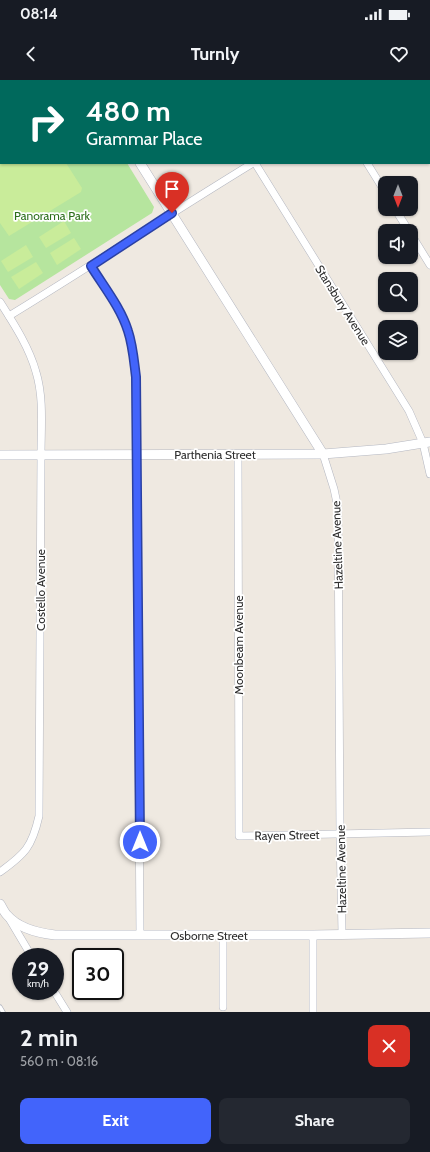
<!DOCTYPE html>
<meta charset="utf-8">
<style>
body{margin:0;font-family:Cabin,sans-serif;background:#242831;color:#f1f3f6;height:100vh;display:flex;flex-direction:column;font-size:15px;white-space:nowrap}
*{box-sizing:border-box;margin:0}
p{font-size:13px;color:#9ea1a6}
.icon{flex:none;width:22px;height:22px;fill:none;stroke:currentColor;stroke-width:2;stroke-linecap:round;stroke-linejoin:round}
.map{position:relative;height:932px;overflow:hidden}
.side{display:flex;flex-direction:column;background:#171b24;flex:1}
.side>*{flex:none}
.hud{position:absolute;left:0px;top:0px;width:430px;height:84px;box-shadow:0 1px 3px #0004;background:#00695c;color:#fff;overflow:hidden}
.needle{width:26px;rotate:180deg}
.tools{position:absolute;left:378px;top:96px;display:grid;gap:8px}
.tools a{display:grid;place-items:center;width:40px;height:40px;border-radius:8px;background:#171b24;box-shadow:0 1px 3px #0004;font-size:20px}
.speed{position:absolute;left:12px;top:868px;display:flex;gap:8px;font-size:20px;font-weight:700;text-align:center}
.speed>*{display:grid;place-content:center;width:52px;height:52px;border-radius:50%;background:#171b24;box-shadow:0 1px 3px #0004;line-height:1}
.speed small{font-size:10px;font-weight:400}
.speed .limit{border:2px solid #111;border-radius:6px;background:#fff;color:#111}
.pin{position:absolute;display:grid;place-items:center;width:34px;height:34px;color:#fff;margin:-41px -17px;border-radius:50% 50% 50% 0;rotate:-45deg;box-shadow:0 0 4px #0007}
.pin .icon{rotate:45deg}
.me{position:absolute;width:44px;margin:-22px;rotate:0deg;stroke-linejoin:round;filter:drop-shadow(0 0 3px #0008)}
.turn{display:flex;align-items:center;gap:14px;height:84px;padding:0 20px;font-size:18px}
.turn .icon{width:52px;height:52px;stroke-width:2.5}
.turn b{display:block;font-size:28px;line-height:34px}
.round{display:grid;place-items:center;flex:none;width:42px;height:42px;border-radius:8px;background:#242831}
.head{display:flex;align-items:center;justify-content:space-between;height:68px;padding:0 20px}
h1{font-size:24px;font-weight:800;line-height:30px}
.action{display:flex;gap:8px;margin-top:auto;padding:8px 20px}
.action a{flex:1;height:46px;border-radius:8px;background:#4264fb;color:#fff;font-size:16px;font-weight:800;line-height:46px;text-align:center}
.action a+a{background:#242831;color:#f1f3f6}
.status{display:flex;justify-content:space-between;align-items:center;height:28px;padding:0 20px;background:#171b24;direction:ltr}
.status svg{height:11px;fill:currentColor}
header{display:flex;justify-content:space-between;align-items:center;height:52px;padding:0 20px;background:#171b24;font-size:18px;font-weight:800}
.map>svg:first-child{display:block}
</style>
<div class="status"><b>08:14</b><svg viewBox="0 0 49 12"><path d="M0 12V9h3v3zM5 12V6h3v6zM10 12V3h3v9zM15 12V0h3v12zM26 1h20v11H26zM47 4h2v5h-2z"/></svg></div>
<header><svg class="icon" aria-label="back" viewBox="0 0 24 24"><path d="M15 5l-7 7 7 7"/></svg>Turnly<svg class="icon" aria-label="heart" viewBox="0 0 24 24"><path d="M12 20l-8-8c-3-5 5-10 8-4 3-6 11-1 8 4z"/></svg></header>
<div class="map">
<svg width="430" height="932" viewBox="0 0 430 932">
<rect width="100%" height="100%" fill="#efe9e1"/>
<!-- green -->
<path fill="#b6e59e" d="M 0,0 L 75,1 L 1,1 L 1,83 L 127,83 L 154,127 L 152,133 L 15,220 L 9,219 L 0,205 Z"/>
<!-- pitch -->
<g fill="#c9ec9a">
<path d="M 0,7 L 1,7 L 1,83 L 66,83 L 82,108 L 81,112 L 9,156 L 0,143 Z"/>
<path d="M 64,141 L 71,153 L 46,168 L 39,157 Z"/>
<path d="M 74,158 L 81,169 L 57,185 L 50,173 Z"/>
<path d="M 26,165 L 33,177 L 8,192 L 1,181 Z"/>
<path d="M 36,182 L 43,193 L 19,209 L 11,197 Z"/>
</g>
<g fill="none" stroke-linecap="round" stroke-linejoin="round">
<!-- service casing -->
<g stroke="#b4b7c1" stroke-width="5">
<path id="service" d="M 0,927 L 3,932"/>
</g>
<!-- minor casing -->
<g stroke="#b4b7c1" stroke-width="8">
<g id="minor">
<path d="M 201,0 L 202,1"/>
<path d="M 315,0 L 315,1"/>
<path d="M 380,1 L 382,0"/>
<path d="M 429,4 L 430,5"/>
<path d="M 255,83 L 409,331 L 423,363 L 430,394"/>
<path d="M 367,83 L 385,112"/>
<path d="M 395,129 L 409,151"/>
<path d="M 411,154 L 430,185"/>
<path d="M 91,186 C 104,207 121,228 128,251 C 133,266 134,282 136,297 L 140,855"/>
<path d="M 0,222 C 14,244 29,267 36,292 C 44,318 41,348 41,375 L 39,736 C 32,767 25,774 0,792"/>
<path d="M 9,236 C 91,186 171,133 253,83"/>
<path d="M 323,374 L 334,409 L 338,428 L 340,754 L 342,853"/>
<path d="M 238,375 L 239,756 L 430,752"/>
<path d="M 10,840 L 32,877"/>
<path d="M 223,855 L 223,927"/>
<path d="M 54,911 L 67,932"/>
<path d="M 313,932 L 313,855"/>
</g>
</g>
<!-- tertiary casing -->
<g stroke="#b4b7c1" stroke-width="10">
<g id="tertiary">
<path d="M 88,0 L 88,1"/>
<path d="M 140,83 L 323,374"/>
<path d="M 0,375 L 323,374 L 386,369 L 430,362"/>
<path d="M 0,824 C 2,827 4,832 7,835 C 18,848 38,853 55,855 L 313,855 L 430,853"/>
</g>
</g>
<!-- service -->
<use href="#service" stroke="#fff" stroke-width="3.5"/>
<!-- minor -->
<use href="#minor" stroke="#fff" stroke-width="7"/>
<!-- tertiary -->
<use href="#tertiary" stroke="#fff" stroke-width="9"/>
</g>
<g fill="none" stroke-linecap="round" stroke-linejoin="round">
<!-- route casing -->
<g stroke="#2b41a3" stroke-width="10">
<path id="route" d="M 140,762 L 136,297 C 134,282 133,266 128,251 C 121,228 104,207 91,186 L 172,133"/>
</g>
<!-- route -->
<use href="#route" stroke="#4264fb" stroke-width="7"/>
</g>
<g text-anchor="middle" dominant-baseline="central" stroke-width="3.5" stroke-linejoin="round" paint-order="stroke">
<!-- park labels -->
<g font-size="12" fill="#2c6e1b" stroke="#fff">
<text x="52" y="135">Panorama Park</text>
</g>
<!-- street labels -->
<g font-size="12" fill="#2e2e2e" stroke="#fff">
<text transform="translate(343 225) rotate(58)">Stansbury Avenue</text>
<text x="215" y="374">Parthenia Street</text>
<text transform="translate(337 465) rotate(-92)">Hazeltine Avenue</text>
<text transform="translate(40 510) rotate(-90)">Costello Avenue</text>
<text transform="translate(238 565) rotate(-90)">Moonbeam Avenue</text>
<text transform="translate(287 755) rotate(-1)">Rayen Street</text>
<text transform="translate(341 789) rotate(-91)">Hazeltine Avenue</text>
<text x="209" y="855">Osborne Street</text>
</g>
</g>
</svg>
<div class="tools">
<a><svg class="needle" viewBox="-14 -14 28 28"><path d="M0-13l5 13h-10z" fill="#e53935"/><path d="M0 13l5-13h-10z" fill="#9ea1a6"/></svg></a>
<a><svg class="icon" aria-label="sound" viewBox="0 0 24 24"><path d="M4 9h4l5-4v14l-5-4H4zM17 9q2 3 0 6"/></svg></a>
<a><svg class="icon" aria-label="search" viewBox="0 0 24 24"><circle cx="10" cy="10" r="6"/><path d="M15 15l6 6"/></svg></a>
<a><svg class="icon" aria-label="layers" viewBox="0 0 24 24"><path d="M12 4l9 5-9 5-9-5zM3 14l9 5 9-5"/></svg></a>
</div>
<div class="speed"><div>29<small>km/h</small></div><div class="limit">30</div></div>
<div class="pin" style="left:172px;top:133px;background:#d93025"><svg class="icon" aria-label="arrive" viewBox="0 0 24 24"><path d="M6 21V4h12l-3 4 3 4H6"/></svg></div>
<svg class="me" style="left:140px;top:762px" viewBox="-20 -20 40 40"><circle r="17" fill="#4264fb" stroke="#fff" stroke-width="3"/><path d="M0-11L8 9 0 5-8 9z" fill="#fff"/></svg>
<div class="hud">
<div class="turn"><svg class="icon" aria-label="right" viewBox="0 0 24 24"><path d="M7 20v-9h11M14 6l5 5-5 5"/></svg><div><b>480 m</b>Grammar Place</div></div>
</div>
</div>
<section class="side">
<div class="head"><div><h1>2 min</h1><p>560 m · 08:16</p></div><a class="round" style="background:#d93025;color:#fff"><svg class="icon" aria-label="close" viewBox="0 0 24 24"><path d="M6 6l12 12M18 6L6 18"/></svg></a></div>
<div class="action"><a>Exit</a><a>Share</a></div>
</section>
